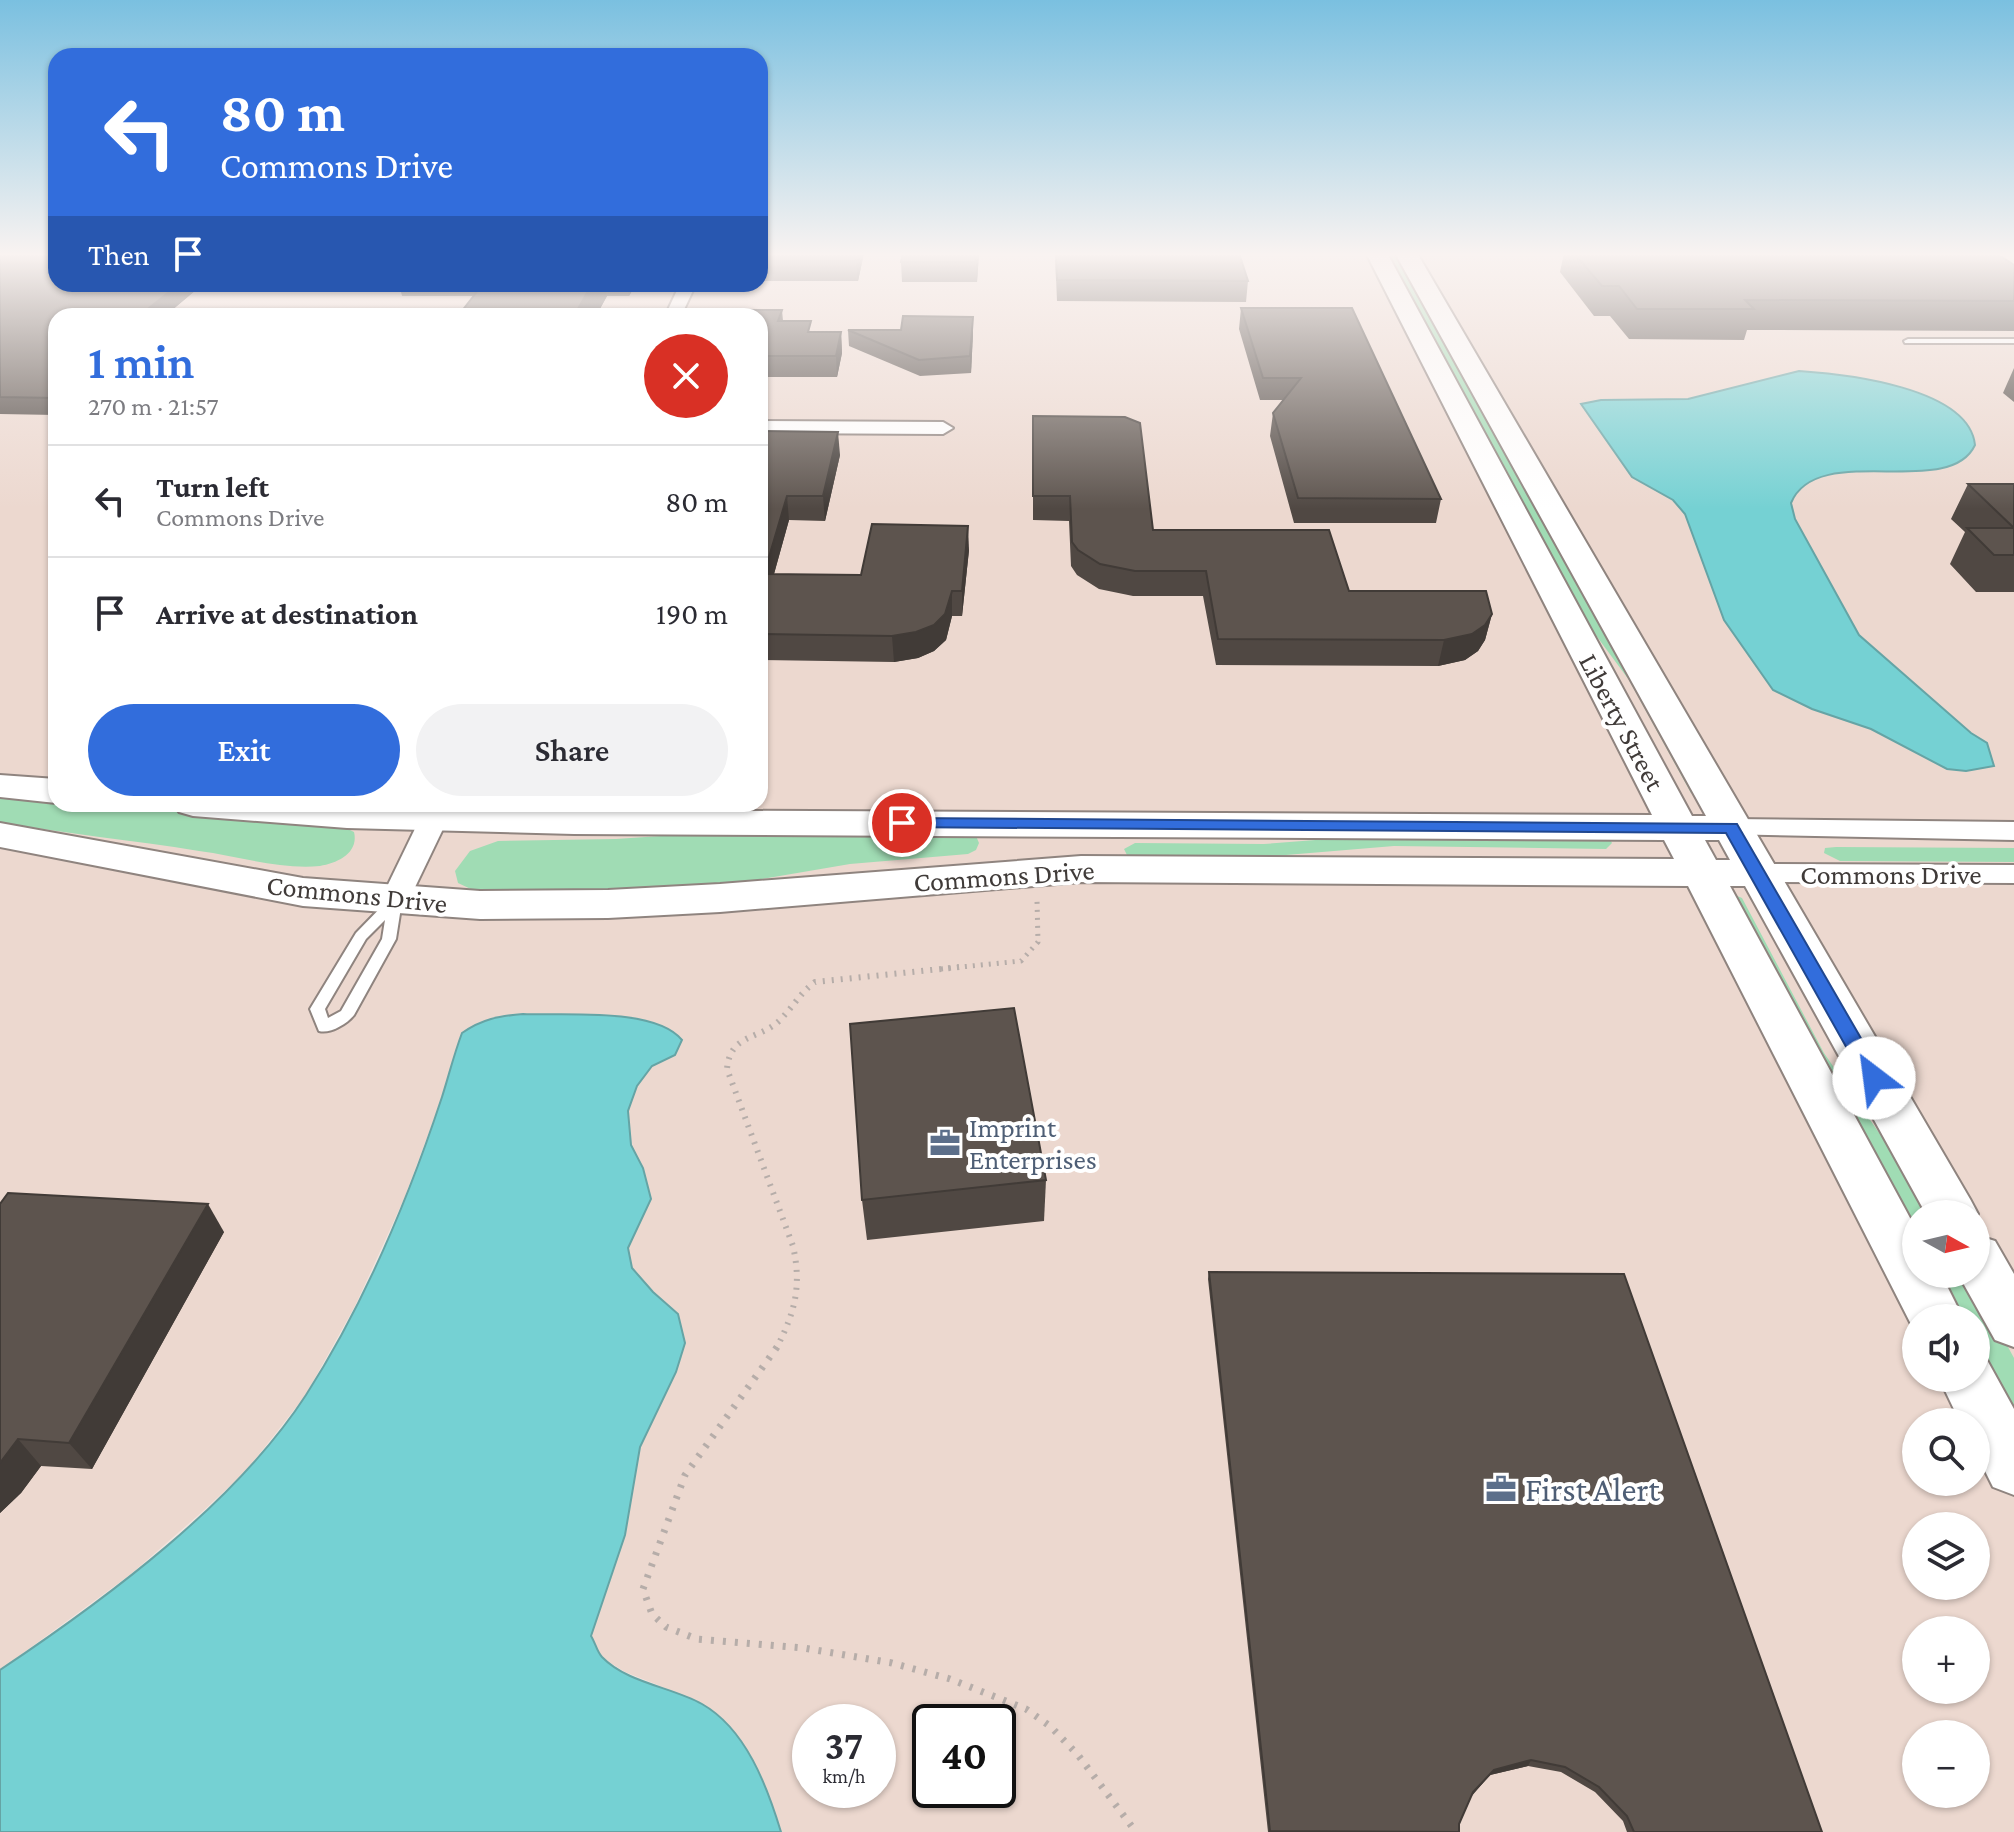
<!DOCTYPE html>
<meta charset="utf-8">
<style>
body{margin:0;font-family:"Crimson Pro",serif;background:#f2f2f3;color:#2b2b33;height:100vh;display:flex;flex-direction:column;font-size:30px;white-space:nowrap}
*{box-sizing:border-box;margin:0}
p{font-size:26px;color:#7c7c81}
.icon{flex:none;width:44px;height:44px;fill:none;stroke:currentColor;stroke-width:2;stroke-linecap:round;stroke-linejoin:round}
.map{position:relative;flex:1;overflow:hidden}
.details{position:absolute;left:48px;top:308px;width:720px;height:504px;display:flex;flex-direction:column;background:#fff;border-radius:24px;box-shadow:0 2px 6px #0004}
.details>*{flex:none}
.hud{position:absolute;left:48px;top:48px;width:720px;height:244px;border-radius:24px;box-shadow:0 2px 6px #0004;background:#326ddc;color:#fff;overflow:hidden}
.needle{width:52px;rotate:98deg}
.fabs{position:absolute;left:1902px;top:1200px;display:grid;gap:16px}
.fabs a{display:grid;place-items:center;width:88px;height:88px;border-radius:50%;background:#fff;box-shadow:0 2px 6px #0004;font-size:40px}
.speed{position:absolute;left:792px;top:1704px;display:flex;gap:16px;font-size:40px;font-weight:700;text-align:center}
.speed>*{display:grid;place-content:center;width:104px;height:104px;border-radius:50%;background:#fff;box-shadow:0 2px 6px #0004;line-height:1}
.speed small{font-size:20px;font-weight:400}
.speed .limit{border:4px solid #111;border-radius:12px;background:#fff;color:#111}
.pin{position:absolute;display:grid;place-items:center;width:68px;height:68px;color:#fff;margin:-34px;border:4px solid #fff;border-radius:50%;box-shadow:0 2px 8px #0007}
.me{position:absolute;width:88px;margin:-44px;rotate:330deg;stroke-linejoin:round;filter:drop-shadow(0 0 6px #0008)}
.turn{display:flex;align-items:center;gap:28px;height:168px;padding:0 40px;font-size:36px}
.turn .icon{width:104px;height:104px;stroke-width:2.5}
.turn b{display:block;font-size:56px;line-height:68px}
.then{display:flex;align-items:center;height:76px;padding:0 40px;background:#0003;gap:16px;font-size:30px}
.round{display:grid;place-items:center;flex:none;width:84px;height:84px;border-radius:42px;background:#f2f2f3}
.overview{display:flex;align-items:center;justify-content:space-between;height:136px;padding:0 40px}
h1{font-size:48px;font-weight:600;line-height:60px;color:#326ddc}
.button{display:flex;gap:16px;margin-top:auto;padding:16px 40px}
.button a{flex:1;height:92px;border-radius:48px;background:#326ddc;color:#fff;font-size:32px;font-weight:600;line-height:92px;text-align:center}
.button a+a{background:#f2f2f3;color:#2b2b33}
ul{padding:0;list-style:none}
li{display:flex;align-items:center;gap:24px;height:112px;padding:0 40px;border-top:2px solid #e1e1e2}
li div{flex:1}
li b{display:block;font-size:30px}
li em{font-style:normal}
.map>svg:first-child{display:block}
</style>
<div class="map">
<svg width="2014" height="1832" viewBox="0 0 2014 1832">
<rect width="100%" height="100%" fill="#f1e5e0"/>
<!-- built -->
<path fill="#ecd8cf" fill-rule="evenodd" d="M 0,253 L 56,284 L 760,284 L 760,253 L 2014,253 L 2014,1832 L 781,1832 L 771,1801 L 658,1685 L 625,1672 L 601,1657 L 591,1636 L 625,1535 L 640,1447 L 676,1372 L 678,1314 L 653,1292 L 632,1268 L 628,1248 L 651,1199 L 643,1168 L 631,1145 L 628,1111 L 637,1086 L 652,1066 L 675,1055 L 455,1053 L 443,1095 L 404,1199 L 355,1306 L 305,1396 L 246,1471 L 203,1511 L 131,1574 L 0,1670 ZM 56,316 L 760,316 L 760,804 L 56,804 ZM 1916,1214 L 1976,1214 L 1976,1274 L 1916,1274 ZM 1916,1318 L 1976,1318 L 1976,1378 L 1916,1378 ZM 1916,1422 L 1976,1422 L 1976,1482 L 1916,1482 ZM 1916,1526 L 1976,1526 L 1976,1586 L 1916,1586 ZM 1916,1630 L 1976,1630 L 1976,1690 L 1916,1690 ZM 810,1722 L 878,1722 L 878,1790 L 810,1790 ZM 930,1722 L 998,1722 L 998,1790 L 930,1790 ZM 1916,1734 L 1976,1734 L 1976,1794 L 1916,1794 Z"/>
<!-- green -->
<g fill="#a0dcb4">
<path d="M 1384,253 L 1392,253 L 1409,273 L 1698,793 L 1691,793 L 1629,680 L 1575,607 Z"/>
<path d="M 0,796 L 56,801 L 56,804 L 90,804 L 344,827 L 354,832 C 359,853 338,863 320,866 C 281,870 238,856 199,851 C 133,840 66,834 0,822 Z"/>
<path d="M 719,832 L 976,836 L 979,843 L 976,850 L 968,854 L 850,864 L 727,885 L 667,890 L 477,892 L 458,883 L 455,871 L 470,851 L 498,841 L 616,839 Z"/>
<path d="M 1393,834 L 1609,838 L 1612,843 L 1606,849 L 1394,846 L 1274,856 L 1134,857 L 1127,855 L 1124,849 L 1135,843 L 1264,844 Z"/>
<path d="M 1836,847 L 2014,848 L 2014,862 L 1840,861 L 1824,853 L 1825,848 Z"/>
<path d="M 1735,895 L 1742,898 L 1824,1053 L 1935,1214 L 1916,1214 L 1916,1239 L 1731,897 Z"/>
<path d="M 1935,1274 L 1968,1274 L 2014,1358 L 2014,1421 L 1976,1350 L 1976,1318 L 1959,1318 Z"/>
</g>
<!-- water -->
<g fill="#75d1d3" stroke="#65a4a5" stroke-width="2">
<path d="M 1799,371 C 1844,374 1969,387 1975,445 C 1949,501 1817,440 1791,503 L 1795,519 L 1859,635 L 1971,733 L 1987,743 L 1994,766 L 1966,771 L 1947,769 L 1871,729 L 1812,709 L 1773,690 L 1724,620 L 1685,514 L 1673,500 L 1632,477 L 1581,404 L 1601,400 L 1688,399 Z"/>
<path d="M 523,1014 C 565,1016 655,1007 682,1040 L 675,1055 L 652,1066 L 637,1086 L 628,1111 L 631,1145 L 643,1168 L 651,1199 L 628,1248 L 632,1268 L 653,1292 L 678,1314 L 685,1343 L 676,1372 L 640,1447 L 625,1535 L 591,1636 C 595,1642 597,1652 602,1657 C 627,1683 672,1687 702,1704 C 746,1729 767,1786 781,1832 L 0,1832 L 0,1670 C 106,1599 236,1503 306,1395 C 363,1306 409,1197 442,1097 C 449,1075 454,1054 462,1033 C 482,1019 499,1016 523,1014 Z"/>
</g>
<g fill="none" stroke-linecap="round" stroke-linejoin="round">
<!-- lane casing -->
<g stroke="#8f847f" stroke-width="4">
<g id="lane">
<path d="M 1908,339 L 2014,339 L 2014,343 L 1905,343 L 1904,341 Z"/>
<path d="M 395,896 L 402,901 L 396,939 L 354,1015 C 347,1024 330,1034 319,1031 L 310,1009 L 356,933 L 390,898 ZM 385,920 L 382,939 L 341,1011 L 328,1018 L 325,1009 L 366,939 Z"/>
</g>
</g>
<!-- street casing -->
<g stroke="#8f847f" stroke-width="4">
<g id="street">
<path d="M 680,284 L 696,284 L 681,316 L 665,316 Z"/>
<path d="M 760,421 L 943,422 L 953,428 L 943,434 L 760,433 Z"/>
<path d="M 427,804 L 455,804 L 405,908 L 395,911 L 385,908 L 380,901 Z"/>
<path d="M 1731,819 L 2014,822 L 2014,840 L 1721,834 L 1717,828 L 1721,822 Z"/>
<path d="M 1757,864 L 2014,865 L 2014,883 L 1757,882 L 1747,880 L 1742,873 L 1747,866 Z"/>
</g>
</g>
<!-- secondary casing -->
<g stroke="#8f847f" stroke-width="4">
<g id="secondary">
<path d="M 1366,253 L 1387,253 L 1692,816 L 1706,816 L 1395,253 L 1417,253 L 1970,1199 L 1978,1214 L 1976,1217 L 1976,1214 L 1926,1214 L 1745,886 L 1730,886 L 1916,1229 L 1916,1274 L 1941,1274 L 1963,1318 L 1916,1318 L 1916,1334 L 1688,886 L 1081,882 L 720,912 L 608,918 L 480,919 L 303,906 L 0,847 L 0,823 L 303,878 L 480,891 L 608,890 L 720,884 L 1081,856 L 1674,859 L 1664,840 L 574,834 L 347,828 L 193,816 L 179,812 L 174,804 L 348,804 L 574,810 L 1652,815 ZM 1705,840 L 1719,840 L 1730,860 L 1716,860 Z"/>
<path d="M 0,775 L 56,779 L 56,803 L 0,797 Z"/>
<path d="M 1976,1235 L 1995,1241 L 2014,1274 L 2014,1347 L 1995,1340 L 1958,1274 L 1976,1274 Z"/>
<path d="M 1976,1356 L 1987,1360 L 2014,1409 L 2014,1495 L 1993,1487 L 1976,1453 L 1976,1422 L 1960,1422 L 1939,1378 L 1976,1378 Z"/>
</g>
</g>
<!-- path-far2 -->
<path stroke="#b6ada9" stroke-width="5" stroke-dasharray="2 6" stroke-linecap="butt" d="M 941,969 L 1021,961 L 1038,942 L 1037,900"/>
<!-- path-far1 -->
<path stroke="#b6ada9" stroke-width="6" stroke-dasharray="2 7" stroke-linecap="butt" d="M 776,1349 C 795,1312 802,1287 793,1246 L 727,1069 C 730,1033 760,1040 780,1020 C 793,1007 800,993 815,982 L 960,967"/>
<!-- path -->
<path stroke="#b6ada9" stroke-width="7" stroke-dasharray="3 9" stroke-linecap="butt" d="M 777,1347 L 685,1475 L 643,1589 L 652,1614 L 666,1627 L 697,1639 L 804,1648 L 892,1663 L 950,1679 L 1026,1709 L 1051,1727 L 1078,1755 L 1136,1832"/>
<!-- lane -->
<use href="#lane" fill="#fff" fill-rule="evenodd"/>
<!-- street -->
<use href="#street" fill="#fff" fill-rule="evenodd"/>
<!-- secondary -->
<use href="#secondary" fill="#fff" fill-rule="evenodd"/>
</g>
<!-- wall -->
<g fill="#504843">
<path d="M 0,253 L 56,284 L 203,284 L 165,316 L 56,316 L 56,415 L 0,414 Z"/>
<path d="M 760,253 L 864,253 L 858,281 L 760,281 Z"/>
<path d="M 903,253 L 979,253 L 977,282 L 902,282 L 901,262 Z"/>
<path d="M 1055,253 L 1239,253 L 1248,281 L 1246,302 L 1057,301 Z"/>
<path d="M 1564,253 L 1996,253 L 2014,265 L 2014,331 L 1747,330 L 1744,340 L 1629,339 L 1610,316 L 1594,316 L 1560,272 Z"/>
<path d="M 399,284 L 636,284 L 629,296 L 607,296 L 596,316 L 458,316 L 474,296 L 402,296 Z"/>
<path d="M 1241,308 L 1441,499 L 1436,523 L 1294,523 L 1270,436 L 1273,413 L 1283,400 L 1260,400 L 1239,329 Z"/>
<path d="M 782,310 L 783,321 L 812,332 L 841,332 L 842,353 L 837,377 L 760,377 L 760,316 Z"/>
<path d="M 848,330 L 973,333 L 971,373 L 920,376 L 849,346 Z"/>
<path d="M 2014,368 L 2014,402 L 2003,393 Z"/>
<path d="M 1033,416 L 1153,530 L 1349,591 L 1492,614 L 1485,640 L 1478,651 L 1465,660 L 1438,666 L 1216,665 L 1203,596 L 1133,596 L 1099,589 L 1077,575 L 1071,566 L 1069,521 L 1033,520 Z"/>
<path d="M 760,431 L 840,455 L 825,521 L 789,520 L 774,574 L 861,575 L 969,550 L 962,616 L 952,616 L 946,640 L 934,651 L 918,658 L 894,662 L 760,660 Z"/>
<path d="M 1968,484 L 2014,484 L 2014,592 L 1976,592 L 1950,564 L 1965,532 L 1951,519 Z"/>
<path d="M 1046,1180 L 1044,1221 L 867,1240 L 862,1200 Z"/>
<path d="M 0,1204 L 224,1232 L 92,1469 L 41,1466 L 21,1493 L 0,1513 Z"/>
<path d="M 1209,1272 L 1822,1832 L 1627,1832 L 1623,1821 L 1595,1792 L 1561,1772 L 1528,1766 L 1490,1775 L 1471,1796 L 1459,1824 L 1459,1832 L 1268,1832 L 1208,1279 Z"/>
</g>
<!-- shaded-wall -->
<g fill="#413b37">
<path d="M 858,253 L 864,253 L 858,281 L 856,261 Z"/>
<path d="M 977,253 L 979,253 L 977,282 L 976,262 Z"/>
<path d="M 179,284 L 203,284 L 165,316 L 139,316 Z"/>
<path d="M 592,284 L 604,284 L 607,296 L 596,316 L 574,316 Z"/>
<path d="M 627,284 L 636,284 L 629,296 Z"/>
<path d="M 973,317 L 973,333 L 971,373 L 970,356 Z"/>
<path d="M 841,332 L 842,353 L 837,377 L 836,356 Z"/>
<path d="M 838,432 L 840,455 L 825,521 L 823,496 Z"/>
<path d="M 787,496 L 789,520 L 767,599 L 764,574 Z"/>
<path d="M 968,526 L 969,550 L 962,616 L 962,591 Z"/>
<path d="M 952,591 L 952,616 L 946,640 L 934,651 L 918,658 L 894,662 L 892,636 Z"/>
<path d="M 1492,614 L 1485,640 L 1478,651 L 1465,660 L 1438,666 L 1444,640 Z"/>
<path d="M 208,1204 L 224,1232 L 92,1469 L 69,1443 Z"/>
<path d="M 18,1439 L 41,1466 L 21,1493 L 0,1513 L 0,1463 Z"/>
<path d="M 1531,1760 L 1528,1766 L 1490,1775 L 1470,1798 L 1473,1792 L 1494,1770 Z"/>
</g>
<!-- building -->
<g fill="#5d544e" stroke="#413b37" stroke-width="2">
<path d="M 0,253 L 56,253 L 56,284 L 179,284 L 139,316 L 56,316 L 56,398 L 0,397 Z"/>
<path d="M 760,253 L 858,253 L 856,261 L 760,261 Z"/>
<path d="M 903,253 L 977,253 L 976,262 L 901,262 Z"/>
<path d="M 1056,253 L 1239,253 L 1248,281 L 1057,280 Z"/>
<path d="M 1574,253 L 1996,253 L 2014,265 L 2014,301 L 1745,300 L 1754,309 L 1637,309 L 1619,286 L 1602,286 Z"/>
<path d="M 483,284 L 592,284 L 574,316 L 594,316 L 458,316 Z"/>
<path d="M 1241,308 L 1352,308 L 1441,499 L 1298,498 L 1273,413 L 1301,378 L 1263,378 Z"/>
<path d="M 716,310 L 782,310 L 778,321 L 811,321 L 808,332 L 841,332 L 836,356 L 760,356 L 760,316 L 713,316 Z"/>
<path d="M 903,316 L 973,317 L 970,356 L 919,360 L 848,330 L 901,330 Z"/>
<path d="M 1033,416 L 1125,417 L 1140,423 L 1153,530 L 1329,530 L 1349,591 L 1486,591 L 1492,614 L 1485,625 L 1472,634 L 1444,640 L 1218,639 L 1206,571 L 1135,571 L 1100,564 L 1078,550 L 1072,542 L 1070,496 L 1033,496 Z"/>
<path d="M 760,431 L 838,432 L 823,496 L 787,496 L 764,574 L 861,575 L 872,524 L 968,526 L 962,591 L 952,591 L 945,614 L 934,625 L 916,632 L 892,636 L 760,634 Z"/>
<path d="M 1968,484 L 2014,484 L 2014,528 Z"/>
<path d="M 1967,528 L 2014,528 L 2014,555 L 1994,555 Z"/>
<path d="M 1014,1008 L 1046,1180 L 862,1200 L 850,1024 Z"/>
<path d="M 8,1193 L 208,1204 L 69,1443 L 18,1439 L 0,1463 L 0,1204 Z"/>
<path d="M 1209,1272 L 1624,1274 L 1822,1832 L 1634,1832 L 1627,1816 L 1599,1787 L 1565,1767 L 1531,1760 L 1494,1770 L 1473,1792 L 1459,1824 L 1459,1832 L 1270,1831 Z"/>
</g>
<!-- sky -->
<linearGradient id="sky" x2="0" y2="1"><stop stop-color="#7ac0e0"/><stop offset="0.5" stop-color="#f9f3f1"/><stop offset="1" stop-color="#f9f3f1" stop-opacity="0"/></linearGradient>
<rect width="2014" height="509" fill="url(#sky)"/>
<!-- route -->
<path fill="#326ddc" stroke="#20478f" stroke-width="2" d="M 902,818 L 1737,824 L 1884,1078 L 1881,1084 L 1867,1084 L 1726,833 L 896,827 L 894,823 L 896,819 Z"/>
<!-- icons -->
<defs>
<g id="office-bare" transform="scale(2.4)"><path d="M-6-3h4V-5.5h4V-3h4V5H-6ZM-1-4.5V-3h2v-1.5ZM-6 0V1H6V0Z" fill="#5c6f8a" stroke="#fff" stroke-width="2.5" paint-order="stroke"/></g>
</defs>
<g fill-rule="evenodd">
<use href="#office-bare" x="945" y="1143"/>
<use href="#office-bare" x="1501" y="1489"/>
</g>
<g text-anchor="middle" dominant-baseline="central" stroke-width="8" stroke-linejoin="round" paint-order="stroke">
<!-- street labels -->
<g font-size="28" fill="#403b39" stroke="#fff">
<text transform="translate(1622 722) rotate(62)">Liberty Street</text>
<text x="1891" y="874">Commons Drive</text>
<text transform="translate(1004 876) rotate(-4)">Commons Drive</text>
<text transform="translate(357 894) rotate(6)">Commons Drive</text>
</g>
<!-- service labels -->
<g font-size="28" fill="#4e5e75" stroke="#fff" text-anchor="start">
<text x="969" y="1127">Imprint<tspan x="969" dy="32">Enterprises</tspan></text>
</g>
<!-- near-service labels -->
<g font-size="34" fill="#4e5e75" stroke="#fff" text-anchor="start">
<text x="1525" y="1489">First Alert</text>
</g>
</g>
</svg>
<div class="fabs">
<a><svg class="needle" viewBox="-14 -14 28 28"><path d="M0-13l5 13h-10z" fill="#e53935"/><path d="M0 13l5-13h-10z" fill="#7c7c81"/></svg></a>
<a><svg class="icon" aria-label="sound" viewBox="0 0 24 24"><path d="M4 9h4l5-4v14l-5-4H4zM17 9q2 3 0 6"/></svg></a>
<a><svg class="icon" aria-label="search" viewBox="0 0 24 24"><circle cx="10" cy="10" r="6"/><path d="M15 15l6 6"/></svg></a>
<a><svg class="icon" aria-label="layers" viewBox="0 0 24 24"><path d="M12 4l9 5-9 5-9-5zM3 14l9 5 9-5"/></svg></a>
<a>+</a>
<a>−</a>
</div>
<div class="speed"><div>37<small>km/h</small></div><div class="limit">40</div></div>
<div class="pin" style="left:902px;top:823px;background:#d93025"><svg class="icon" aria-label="arrive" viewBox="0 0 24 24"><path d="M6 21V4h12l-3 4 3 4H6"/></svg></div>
<svg class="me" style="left:1874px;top:1078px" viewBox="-20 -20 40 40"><circle r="19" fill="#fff"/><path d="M0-13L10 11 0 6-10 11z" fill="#326ddc"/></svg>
<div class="hud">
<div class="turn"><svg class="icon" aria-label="left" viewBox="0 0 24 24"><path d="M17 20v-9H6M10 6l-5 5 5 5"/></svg><div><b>80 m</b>Commons Drive</div></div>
<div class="then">Then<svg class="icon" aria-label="arrive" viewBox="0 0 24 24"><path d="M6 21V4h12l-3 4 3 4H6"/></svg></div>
</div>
<section class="details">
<div class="overview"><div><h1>1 min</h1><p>270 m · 21:57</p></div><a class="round" style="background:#d93025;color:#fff"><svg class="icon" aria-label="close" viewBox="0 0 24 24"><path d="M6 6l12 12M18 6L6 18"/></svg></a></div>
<ul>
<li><svg class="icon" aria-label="left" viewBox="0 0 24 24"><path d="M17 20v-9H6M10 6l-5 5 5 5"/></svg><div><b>Turn left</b><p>Commons Drive</p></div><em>80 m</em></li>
<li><svg class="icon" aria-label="arrive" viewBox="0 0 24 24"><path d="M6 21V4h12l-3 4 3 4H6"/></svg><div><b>Arrive at destination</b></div><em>190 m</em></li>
</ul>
<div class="button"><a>Exit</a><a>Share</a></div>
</section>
</div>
